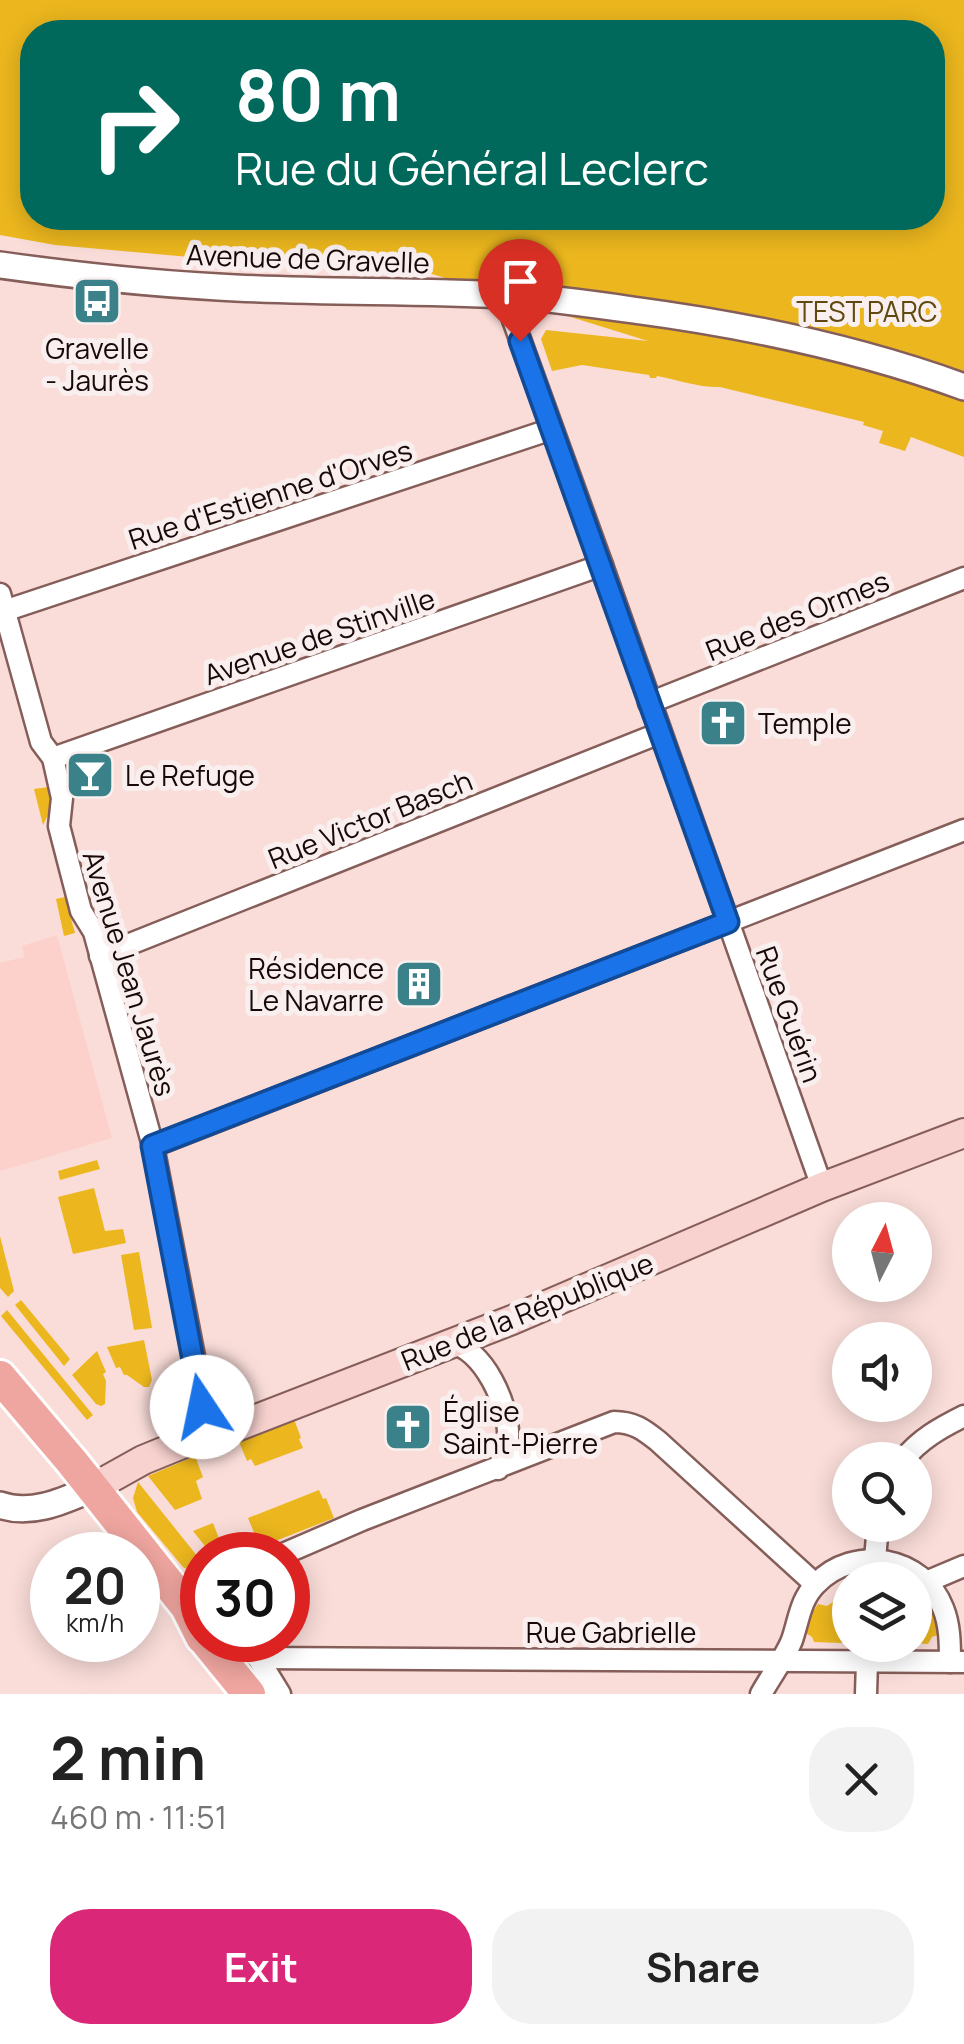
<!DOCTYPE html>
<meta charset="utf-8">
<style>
body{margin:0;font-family:Manrope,sans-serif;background:#f2f2f2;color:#222;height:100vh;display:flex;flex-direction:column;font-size:38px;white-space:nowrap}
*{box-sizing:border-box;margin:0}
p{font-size:32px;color:#767676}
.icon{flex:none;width:55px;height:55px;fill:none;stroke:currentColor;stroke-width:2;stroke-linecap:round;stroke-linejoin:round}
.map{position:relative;height:1694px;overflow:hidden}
.drawer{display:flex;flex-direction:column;background:#fff;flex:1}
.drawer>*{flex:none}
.banner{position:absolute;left:20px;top:20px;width:925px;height:210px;border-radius:40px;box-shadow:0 5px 25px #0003;background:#00695c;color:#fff;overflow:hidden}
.needle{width:65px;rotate:6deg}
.fabs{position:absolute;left:832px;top:1202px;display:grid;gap:20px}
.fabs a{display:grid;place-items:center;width:100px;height:100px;border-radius:50%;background:#fff;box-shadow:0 5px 25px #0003;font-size:50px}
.speed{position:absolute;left:30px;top:1532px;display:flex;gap:20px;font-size:50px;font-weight:700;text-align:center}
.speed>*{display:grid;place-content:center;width:130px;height:130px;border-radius:50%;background:#fff;box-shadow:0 5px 25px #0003;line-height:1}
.speed small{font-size:25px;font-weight:400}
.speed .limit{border:15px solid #d22;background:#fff;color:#111}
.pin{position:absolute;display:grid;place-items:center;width:85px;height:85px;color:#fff;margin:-102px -42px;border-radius:50% 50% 50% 0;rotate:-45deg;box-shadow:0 0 10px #0007}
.pin .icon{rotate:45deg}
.me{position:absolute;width:110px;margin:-55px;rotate:349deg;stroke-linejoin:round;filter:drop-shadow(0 0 8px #0008)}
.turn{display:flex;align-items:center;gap:35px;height:210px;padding:0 50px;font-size:45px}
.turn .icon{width:130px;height:130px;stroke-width:2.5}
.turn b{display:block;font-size:70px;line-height:85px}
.round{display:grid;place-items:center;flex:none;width:105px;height:105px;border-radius:40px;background:#f2f2f2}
.head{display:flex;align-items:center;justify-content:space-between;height:170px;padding:0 50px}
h1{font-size:60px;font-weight:700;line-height:75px}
.action{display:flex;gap:20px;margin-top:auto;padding:20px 50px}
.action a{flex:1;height:115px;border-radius:40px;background:#db2777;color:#fff;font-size:40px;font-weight:700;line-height:115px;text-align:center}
.action a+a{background:#f2f2f2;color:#222}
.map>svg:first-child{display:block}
</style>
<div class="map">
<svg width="964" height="1694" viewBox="0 0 964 1694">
<rect width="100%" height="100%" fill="#faddd9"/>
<!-- built -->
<path fill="#fdd1cb" d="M 57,935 L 112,1138 L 0,1171 L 0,963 L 24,957 L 22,946 Z"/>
<!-- green -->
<g fill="#ecb71e" fill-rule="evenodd">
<path d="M 0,0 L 964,0 L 964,457 L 911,437 L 905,451 L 879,443 L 883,431 L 863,425 L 864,422 L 720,387 C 701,388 678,380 657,376 L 656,378 L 650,378 L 649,375 L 582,365 L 552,371 L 541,339 L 546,330 L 648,341 L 387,260 L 212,259 L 55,245 L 0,235 ZM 32,32 L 932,32 L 932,218 L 32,218 Z"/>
<path d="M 49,787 L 52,807 L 43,825 L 34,789 Z"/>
<path d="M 65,897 L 75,933 L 64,936 L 56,899 Z"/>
<path d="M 97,1160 L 100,1169 L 60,1180 L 58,1171 Z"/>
<path d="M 94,1188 L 105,1231 L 123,1229 L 126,1243 L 73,1254 L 58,1197 Z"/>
<path d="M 0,1236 L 14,1291 L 8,1297 L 0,1288 Z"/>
<path d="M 139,1252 L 152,1328 L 134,1330 L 121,1255 Z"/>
<path d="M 21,1300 L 70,1359 L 64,1366 L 15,1305 Z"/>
<path d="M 7,1310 L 93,1415 L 87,1420 L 1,1316 Z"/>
<path d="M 144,1340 L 152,1380 L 149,1387 L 144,1387 L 127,1375 L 124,1375 L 120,1367 L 116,1368 L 107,1347 Z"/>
<path d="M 97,1351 L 106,1372 L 103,1374 L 106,1381 L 105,1404 L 101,1406 L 96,1404 L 72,1375 Z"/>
<path d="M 294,1419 L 301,1438 L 299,1439 L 303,1448 L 255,1466 L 251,1459 L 247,1461 L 239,1442 Z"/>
<path d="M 195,1456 L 203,1477 L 196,1481 L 202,1499 L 175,1510 L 148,1476 Z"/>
<path d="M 138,1482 L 202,1562 L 202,1572 L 191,1572 L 183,1567 L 137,1512 L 133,1498 Z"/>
<path d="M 319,1490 L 323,1499 L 326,1498 L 334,1518 L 260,1547 L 248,1518 Z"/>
<path d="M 213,1523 L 220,1541 L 232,1537 L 240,1555 L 212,1555 L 193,1531 Z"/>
<path d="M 833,1602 L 850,1613 L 850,1635 L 848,1638 L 842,1639 L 842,1643 L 814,1642 L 812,1637 L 806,1633 L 810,1616 L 818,1604 L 827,1606 Z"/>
<path d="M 928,1605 L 935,1619 L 938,1635 L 932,1637 L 928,1644 L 915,1643 L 915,1606 L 922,1607 Z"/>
</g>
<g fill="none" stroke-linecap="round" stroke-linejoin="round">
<!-- minor casing -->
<g stroke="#865e59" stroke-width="25">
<g id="minor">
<path d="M 504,295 L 602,565 L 822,1187"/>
<path d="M 0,594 L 41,742 L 53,758 L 62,798 L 59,826 L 81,911 L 94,932 L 153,1146 L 209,1433"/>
<path d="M 4,611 L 552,429"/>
<path d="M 649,703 L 964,578"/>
<path d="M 53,758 L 602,565"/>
<path d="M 100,956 L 660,733"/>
<path d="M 153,1146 L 964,830"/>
<path d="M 449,1343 C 483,1346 510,1407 508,1438 C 507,1449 503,1459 498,1469"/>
<path d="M 903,1460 C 920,1439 940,1428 964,1416"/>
<path d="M 281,1555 L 362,1520 L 614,1422 C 634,1422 644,1430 658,1441 L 815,1584"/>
<path d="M 875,1559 L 878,1525"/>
<path d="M 926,1582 L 964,1566"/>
<path d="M 176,1594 L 202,1584"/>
<path d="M 236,1640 L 258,1658 L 280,1694"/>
<path d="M 258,1658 L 964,1662"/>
<path d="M 761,1694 C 769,1679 786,1656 792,1640 C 799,1620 800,1600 816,1584 C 854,1544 923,1556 943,1608 C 950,1625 950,1644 950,1662"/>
<path d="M 866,1694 L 867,1661"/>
</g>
</g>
<!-- tertiary casing -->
<g stroke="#865e59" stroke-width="30">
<g id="tertiary">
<path d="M 0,265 C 72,275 145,283 218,287 C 314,293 410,290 506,295 C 548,298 591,304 633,310 C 746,325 857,348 964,387"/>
<path d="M 0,1505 C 31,1516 63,1501 91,1489"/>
</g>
</g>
<!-- secondary casing -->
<g stroke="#865e59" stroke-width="32">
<path id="secondary" d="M 91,1489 L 143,1460 L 209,1433 L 236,1427 L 512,1320 L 822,1187 L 964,1133"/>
</g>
<!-- primary casing -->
<g stroke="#fff" stroke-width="38">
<g id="primary">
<path d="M 0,1377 L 72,1462 L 187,1607 L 202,1637"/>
<path d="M 205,1640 L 249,1694"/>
</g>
</g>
<!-- minor -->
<use href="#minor" stroke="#fff" stroke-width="20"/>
<!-- tertiary -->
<use href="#tertiary" stroke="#fff" stroke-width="25"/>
<!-- secondary -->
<use href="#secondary" stroke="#f8d2cf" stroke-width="28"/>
<!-- primary -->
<use href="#primary" stroke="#f0a6a0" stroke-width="32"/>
</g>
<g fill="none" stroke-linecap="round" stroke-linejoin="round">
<!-- route casing -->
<g stroke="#114b97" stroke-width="25">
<path id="route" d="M 202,1407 L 152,1146 L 728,922 L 520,341"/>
</g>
<!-- route -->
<use href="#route" stroke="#1a73e8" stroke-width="18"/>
</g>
<!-- icons -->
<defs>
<g id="bus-square" transform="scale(2.5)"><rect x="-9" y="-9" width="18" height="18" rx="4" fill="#3a818a" stroke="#f9efee"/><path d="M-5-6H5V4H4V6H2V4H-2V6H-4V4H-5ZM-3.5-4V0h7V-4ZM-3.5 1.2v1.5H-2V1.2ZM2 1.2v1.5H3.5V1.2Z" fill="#fff"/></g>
<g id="church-square" transform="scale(2.5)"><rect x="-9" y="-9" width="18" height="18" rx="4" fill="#3a818a" stroke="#f9efee"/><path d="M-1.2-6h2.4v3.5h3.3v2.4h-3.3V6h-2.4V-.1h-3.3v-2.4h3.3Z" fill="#fff"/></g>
<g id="bar-square" transform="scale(2.5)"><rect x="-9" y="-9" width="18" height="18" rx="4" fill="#3a818a" stroke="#f9efee"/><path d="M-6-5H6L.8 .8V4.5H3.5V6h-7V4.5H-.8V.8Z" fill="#fff"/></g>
<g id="building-square" transform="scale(2.5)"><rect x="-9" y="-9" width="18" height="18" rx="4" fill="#3a818a" stroke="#f9efee"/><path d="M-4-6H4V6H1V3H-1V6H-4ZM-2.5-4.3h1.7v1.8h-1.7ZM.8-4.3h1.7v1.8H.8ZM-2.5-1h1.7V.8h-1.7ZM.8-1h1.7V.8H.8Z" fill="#fff"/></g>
</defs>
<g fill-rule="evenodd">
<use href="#bus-square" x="97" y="301"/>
<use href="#church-square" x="723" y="723"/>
<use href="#bar-square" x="90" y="775"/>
<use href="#building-square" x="419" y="984"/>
<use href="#church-square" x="408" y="1427"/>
</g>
<g text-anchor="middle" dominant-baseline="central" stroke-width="10" stroke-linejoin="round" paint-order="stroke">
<!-- street labels -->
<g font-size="28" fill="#180908" stroke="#f9efee">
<text transform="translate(308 258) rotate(2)">Avenue de Gravelle</text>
<text transform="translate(270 494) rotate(-18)">Rue d'Estienne d'Orves</text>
<text transform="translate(797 615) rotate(-22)">Rue des Ormes</text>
<text transform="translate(319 636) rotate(-19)">Avenue de Stinville</text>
<text transform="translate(370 819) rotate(-22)">Rue Victor Basch</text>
<text transform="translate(130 973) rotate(73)">Avenue Jean Jaurès</text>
<text transform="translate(790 1014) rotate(70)">Rue Guérin</text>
<text transform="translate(527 1311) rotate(-22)">Rue de la République</text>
<text x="611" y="1632">Rue Gabrielle</text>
</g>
<!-- park labels -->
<g font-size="28" fill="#5f490f" stroke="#f9efee">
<text x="867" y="311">TEST PARC</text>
</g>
<!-- poi labels -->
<g font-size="28" fill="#180908" stroke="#f9efee" text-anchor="start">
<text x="97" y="348" text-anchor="middle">Gravelle<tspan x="97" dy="32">- Jaurès</tspan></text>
<text x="758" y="723">Temple</text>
<text x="125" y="775">Le Refuge</text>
<text x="384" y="968" text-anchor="end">Résidence<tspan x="384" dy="32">Le Navarre</tspan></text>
<text x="443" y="1411">Église<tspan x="443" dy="32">Saint-Pierre</tspan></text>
</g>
</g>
</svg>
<div class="fabs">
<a><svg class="needle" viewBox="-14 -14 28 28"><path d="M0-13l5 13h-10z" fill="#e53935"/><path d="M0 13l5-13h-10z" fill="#767676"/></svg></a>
<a><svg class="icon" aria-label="sound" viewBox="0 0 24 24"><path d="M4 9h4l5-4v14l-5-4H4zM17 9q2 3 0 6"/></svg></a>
<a><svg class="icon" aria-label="search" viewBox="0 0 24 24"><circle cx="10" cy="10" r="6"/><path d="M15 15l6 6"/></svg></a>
<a><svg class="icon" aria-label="layers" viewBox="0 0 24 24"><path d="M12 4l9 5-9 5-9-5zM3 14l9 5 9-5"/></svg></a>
</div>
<div class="speed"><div>20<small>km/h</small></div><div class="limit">30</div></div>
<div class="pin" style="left:520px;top:341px;background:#d93025"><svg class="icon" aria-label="arrive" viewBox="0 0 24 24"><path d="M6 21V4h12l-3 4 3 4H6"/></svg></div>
<svg class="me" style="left:202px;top:1407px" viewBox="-20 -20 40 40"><circle r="19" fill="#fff"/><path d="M0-13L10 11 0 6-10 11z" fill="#1a73e8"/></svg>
<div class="banner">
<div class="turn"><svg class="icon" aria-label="right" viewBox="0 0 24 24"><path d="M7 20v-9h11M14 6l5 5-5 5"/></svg><div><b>80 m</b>Rue du Général Leclerc</div></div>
</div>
</div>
<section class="drawer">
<div class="head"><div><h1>2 min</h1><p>460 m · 11:51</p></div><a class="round"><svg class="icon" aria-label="close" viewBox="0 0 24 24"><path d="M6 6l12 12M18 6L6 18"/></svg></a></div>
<div class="action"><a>Exit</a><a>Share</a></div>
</section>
